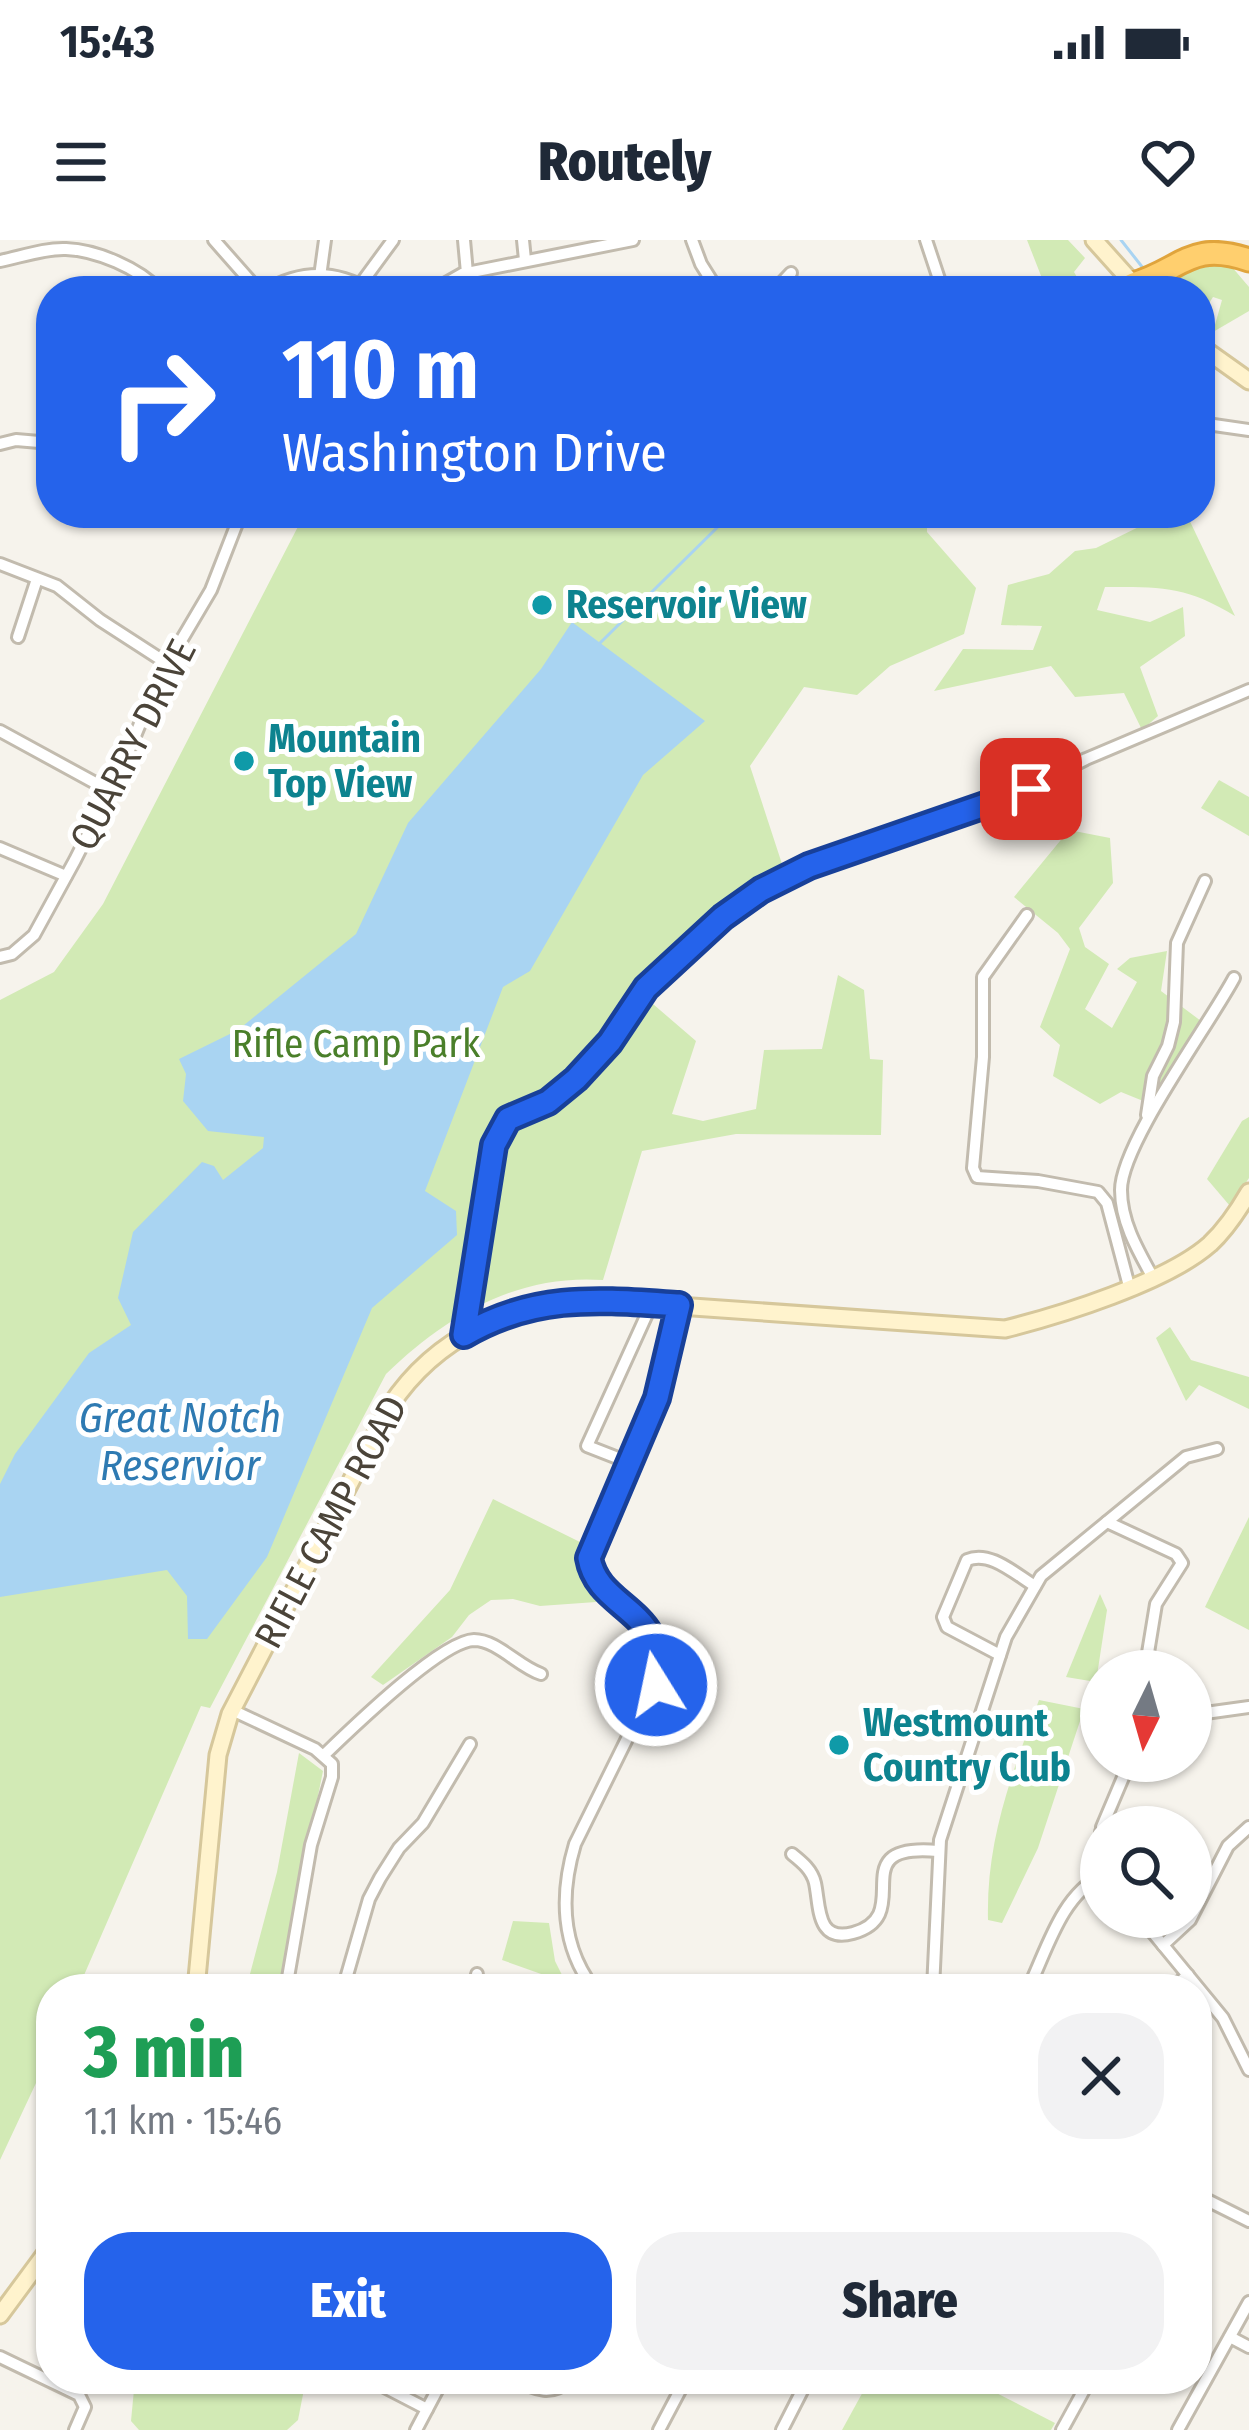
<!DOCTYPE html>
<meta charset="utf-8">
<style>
body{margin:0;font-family:"Fira Sans Condensed",sans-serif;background:#f2f2f3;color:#1f2937;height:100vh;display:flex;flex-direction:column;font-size:45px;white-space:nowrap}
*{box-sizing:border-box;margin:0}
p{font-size:39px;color:#747a83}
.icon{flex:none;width:66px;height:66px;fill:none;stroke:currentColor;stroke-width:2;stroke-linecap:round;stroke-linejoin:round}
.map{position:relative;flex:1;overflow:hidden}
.details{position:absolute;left:36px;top:1734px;width:1176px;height:420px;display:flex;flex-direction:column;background:#fff;border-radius:48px;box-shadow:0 3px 9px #0004}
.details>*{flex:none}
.banner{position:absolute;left:36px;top:36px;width:1179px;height:252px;border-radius:48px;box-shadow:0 3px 9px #0004;background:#2563eb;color:#fff;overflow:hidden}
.needle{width:78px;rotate:185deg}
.controls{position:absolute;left:1080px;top:1410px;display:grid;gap:24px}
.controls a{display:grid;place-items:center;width:132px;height:132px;border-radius:50%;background:#fff;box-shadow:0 3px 9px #0004;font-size:60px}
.pin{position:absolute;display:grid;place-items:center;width:102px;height:102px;color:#fff;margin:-51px;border-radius:24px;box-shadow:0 6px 18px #0006}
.me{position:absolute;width:132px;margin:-66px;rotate:350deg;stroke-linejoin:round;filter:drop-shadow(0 0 9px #0008)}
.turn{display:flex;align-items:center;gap:42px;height:252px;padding:0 48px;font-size:54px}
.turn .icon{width:156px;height:156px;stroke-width:2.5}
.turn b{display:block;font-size:84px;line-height:102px}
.round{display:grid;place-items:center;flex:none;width:126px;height:126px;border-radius:48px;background:#f2f2f3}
.summary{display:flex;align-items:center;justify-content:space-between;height:204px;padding:0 48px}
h1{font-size:72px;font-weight:800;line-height:90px;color:#1e9e55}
.action{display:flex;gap:24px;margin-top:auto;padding:24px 48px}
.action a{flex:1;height:138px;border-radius:48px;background:#2563eb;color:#fff;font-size:48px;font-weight:800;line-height:138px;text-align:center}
.action a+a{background:#f2f2f3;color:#1f2937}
.status{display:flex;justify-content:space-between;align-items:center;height:84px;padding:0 60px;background:#fff;direction:ltr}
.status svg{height:33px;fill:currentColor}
header{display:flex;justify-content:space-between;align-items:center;height:156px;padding:0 48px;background:#fff;font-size:54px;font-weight:800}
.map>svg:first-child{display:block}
</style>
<div class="status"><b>15:43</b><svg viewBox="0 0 49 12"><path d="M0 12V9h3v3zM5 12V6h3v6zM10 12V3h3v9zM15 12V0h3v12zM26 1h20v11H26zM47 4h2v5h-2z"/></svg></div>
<header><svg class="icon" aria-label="menu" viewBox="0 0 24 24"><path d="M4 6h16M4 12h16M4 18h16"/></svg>Routely<svg class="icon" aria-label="heart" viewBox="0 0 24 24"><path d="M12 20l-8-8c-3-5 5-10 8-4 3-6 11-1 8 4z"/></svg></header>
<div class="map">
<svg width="1249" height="2190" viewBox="0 0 1249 2190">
<rect width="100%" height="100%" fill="#f6f3ec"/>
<!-- green -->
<g fill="#d2eab5">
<path d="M 1027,0 L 1068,0 L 1085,18 L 1074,32 L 1085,51 L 1047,51 Z"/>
<path d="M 1226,20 L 1249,47 L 1249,71 L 1213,92 L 1222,60 L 1213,57 L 1200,77 L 1200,51 L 1162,48 C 1180,22 1196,22 1226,20 Z"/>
<path d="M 305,273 L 927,273 L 927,292 L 976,348 L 964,394 L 890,426 L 857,455 L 804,447 L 750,526 L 783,627 L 735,658 L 640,745 L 646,758 L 696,801 L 672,874 L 703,881 L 756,869 L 764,810 L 822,809 L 838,735 L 864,750 L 870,819 L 883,820 L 881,895 L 736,894 L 642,911 L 603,1040 C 516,1034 446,1076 386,1134 L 210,1468 L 201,1466 L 78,1749 L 51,1749 L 51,1811 L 0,1920 L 0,760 L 54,732 L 103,664 Z"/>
<path d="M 1167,273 L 1186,273 L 1235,376 C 1186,346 1162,347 1105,347 L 1097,370 L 1150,382 L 1183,367 L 1185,396 L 1140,427 L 1158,476 L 1142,490 L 1124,453 L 1075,457 L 1051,426 L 934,451 L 963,409 L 1033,410 L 1042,386 L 1001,385 L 1008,345 L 1049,334 L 1075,311 L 1096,308 Z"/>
<path d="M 1219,540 L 1249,557 L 1249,596 L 1201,568 Z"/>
<path d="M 1069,590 L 1110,598 L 1113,643 L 1079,688 L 1085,707 L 1109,724 L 1085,769 L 1112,788 L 1137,742 L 1117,729 L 1130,718 L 1167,711 L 1161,751 L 1205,784 L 1153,865 L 1121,852 L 1100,864 L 1053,836 L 1060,805 L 1040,787 L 1070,709 L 1058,693 L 1014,657 Z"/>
<path d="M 1249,877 L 1249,938 L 1230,966 L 1207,939 L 1242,881 Z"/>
<path d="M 1170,1087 L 1191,1120 L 1249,1137 L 1249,1169 L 1199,1145 L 1186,1161 L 1156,1098 Z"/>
<path d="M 493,1259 L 582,1303 L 585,1337 L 601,1356 L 596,1362 L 540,1366 L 513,1359 L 491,1360 L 469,1375 L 452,1397 L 383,1445 L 371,1437 L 450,1350 Z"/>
<path d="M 1249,1277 L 1249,1390 L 1205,1367 Z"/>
<path d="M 1100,1354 L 1107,1370 L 1096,1442 L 1066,1437 Z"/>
<path d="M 1039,1460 L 1084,1469 L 1038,1608 L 1002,1683 L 988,1680 C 986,1599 1012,1534 1039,1460 Z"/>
<path d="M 299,1513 L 323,1531 L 279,1749 L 246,1749 L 277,1632 Z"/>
<path d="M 513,1681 L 549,1683 L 555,1721 L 569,1749 L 541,1749 L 544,1735 L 502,1720 Z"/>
<path d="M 135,2139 L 306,2139 L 298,2180 L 287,2190 L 139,2190 L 131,2181 Z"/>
<path d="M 870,2139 L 969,2139 L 1055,2183 L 1051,2190 L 842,2190 Z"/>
</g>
<!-- water -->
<path fill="#a9d4f2" d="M 572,382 L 705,481 L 643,535 L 530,731 L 503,747 L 425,951 L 456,971 L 457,995 L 372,1068 L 267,1317 L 207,1399 L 188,1399 L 187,1356 L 167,1330 L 0,1357 L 0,1244 L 15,1214 L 89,1113 L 131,1085 L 118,1058 L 133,992 L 202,922 L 214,926 L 223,940 L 263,908 L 264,897 L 208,891 L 183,861 L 186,834 L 179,819 L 238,790 L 356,694 L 408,583 L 541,429 Z"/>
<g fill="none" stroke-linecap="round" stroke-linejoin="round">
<!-- stream -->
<g stroke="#a9d4f2" stroke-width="3">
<path d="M 1121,0 L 1143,28"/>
<path d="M 600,403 L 732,273"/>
</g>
<!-- street casing -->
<g stroke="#c2bbae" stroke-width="16">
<g id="street">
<path d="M 214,0 L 259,51"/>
<path d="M 464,0 L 467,33"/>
<path d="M 523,0 L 525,20"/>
<path d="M 692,0 L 701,24 L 718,51"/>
<path d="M 926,0 L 943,51"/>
<path d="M 0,21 C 20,17 45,8 66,9 C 96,10 139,28 160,51"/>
<path d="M 360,45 L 393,0"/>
<path d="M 265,51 C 300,30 336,30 371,51"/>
<path d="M 318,51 L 325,0"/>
<path d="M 432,51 L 462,34 L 633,0"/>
<path d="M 774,51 L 791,33"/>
<path d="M 1200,183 L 1249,190"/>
<path d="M 0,204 L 16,200 L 51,203"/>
<path d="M 0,324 L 57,346 L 100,380 L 168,424"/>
<path d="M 18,397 L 37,339"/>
<path d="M 0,491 L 110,551"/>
<path d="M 0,608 L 66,636"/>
<path d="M 1027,675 L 983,737 L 983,817 L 973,928 L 977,937 L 1038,941 L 1098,952 L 1107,963 L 1129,1046"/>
<path d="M 0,717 L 12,714 L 34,695 L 75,620 L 122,527 L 159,438 L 211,350 L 241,273"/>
<path d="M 1147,875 L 1153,836 L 1168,806 L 1174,782 L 1177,703 L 1205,641"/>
<path d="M 1152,1036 C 1137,1009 1121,981 1121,950 C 1121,904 1209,785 1234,738"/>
<path d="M 464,1095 L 485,945 L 502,886 L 515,873 L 548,862 L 576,839 L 610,802 L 646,748 L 723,677 L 761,649 L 809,626 L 1009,558 L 1086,519 L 1249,450"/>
<path d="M 628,1222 L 587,1206 L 652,1063"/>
<path d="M 1107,1282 L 1176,1314 L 1182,1323 L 1156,1364 L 1145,1431"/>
<path d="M 1000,1415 L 947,1387 L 943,1377 L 967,1320 C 990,1310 1015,1334 1035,1346"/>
<path d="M 232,1470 L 315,1509 L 332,1524 L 332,1537 L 311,1605 L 286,1749"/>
<path d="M 1191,1475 L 1249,1467"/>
<path d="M 324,1515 C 350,1490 441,1401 474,1400 C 497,1400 519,1427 541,1434"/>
<path d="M 1102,1587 L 1130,1521"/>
<path d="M 1101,1592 L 1101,1616"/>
<path d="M 792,1614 C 802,1622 812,1630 815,1643 C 820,1666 816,1703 853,1693 C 919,1675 839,1602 938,1611"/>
<path d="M 1140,1677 L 1223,1778 L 1249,1830"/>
<path d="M 1163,1705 L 1190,1680 L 1228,1606 L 1249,1587"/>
<path d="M 343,1749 L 369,1659 L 380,1638 L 399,1608 L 423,1583 L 470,1504"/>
<path d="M 476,1749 L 477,1734"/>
<path d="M 594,1749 C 561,1706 560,1654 575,1604 L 658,1436 C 656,1361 596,1367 589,1318 L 657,1158 L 679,1065"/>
<path d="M 933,1749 L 940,1600 L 1006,1397 L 1041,1336 L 1186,1217 L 1217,1209"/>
<path d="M 1028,1749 C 1047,1710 1061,1656 1101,1636"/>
<path d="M 1171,1749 L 1188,1735"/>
<path d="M 1197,1955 L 1249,1981"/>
<path d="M 1230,2097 L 1249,2107"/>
<path d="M 0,2117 L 79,2155 L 85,2167 L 75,2190"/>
<path d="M 369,2139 L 427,2169"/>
<path d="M 515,2139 C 537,2150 551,2157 571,2139"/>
<path d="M 416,2190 L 443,2139"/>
<path d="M 659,2190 L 686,2139"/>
<path d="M 782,2190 L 808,2139"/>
<path d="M 1062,2190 L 1090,2139"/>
<path d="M 1178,2190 L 1249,2062"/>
</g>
</g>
<!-- secondary casing -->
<g stroke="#d6c79b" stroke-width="21">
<g id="secondary">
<path d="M 1094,0 L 1138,49"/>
<path d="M 1200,106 L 1249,141"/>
<path d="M 196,1749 L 218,1515 L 230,1474 L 390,1166 C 437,1095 511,1064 593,1060 L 1005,1089 C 1061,1075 1167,1042 1210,1004 C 1226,989 1238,971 1249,952"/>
<path d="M 0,2075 L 51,2006"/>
</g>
</g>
<!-- highway casing -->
<g stroke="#e0a43c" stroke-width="27">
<path id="highway" d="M 1133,44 C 1182,30 1190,0 1249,20"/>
</g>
<!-- street -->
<use href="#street" stroke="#fff" stroke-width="10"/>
<!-- secondary -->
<use href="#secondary" stroke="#fff3cd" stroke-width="15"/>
<!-- highway -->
<use href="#highway" stroke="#ffcf6e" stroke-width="21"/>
</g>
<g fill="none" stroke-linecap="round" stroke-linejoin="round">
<!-- route casing -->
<g stroke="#184099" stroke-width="30">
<path id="route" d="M 656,1445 C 670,1368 598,1371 589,1318 L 657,1158 L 679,1065 C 599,1060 536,1053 464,1095 L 494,905 L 508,879 L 548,862 L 576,839 L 610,802 L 646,748 L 723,677 L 761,650 L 809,626 L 1031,549"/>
</g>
<!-- route -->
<use href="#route" stroke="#2563eb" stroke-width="21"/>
</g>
<!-- markers -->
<g fill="#0f9aa8" stroke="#fff" stroke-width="4.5">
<circle cx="542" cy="365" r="12"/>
<circle cx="244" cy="521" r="12"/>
<circle cx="839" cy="1505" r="12"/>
</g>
<g text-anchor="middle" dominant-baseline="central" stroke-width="10" stroke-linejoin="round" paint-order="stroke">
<!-- culture labels -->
<g font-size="39" font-weight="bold" fill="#0d838f" stroke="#fff" text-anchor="start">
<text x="566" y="365">Reservoir View</text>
<text x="268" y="499">Mountain<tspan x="268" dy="45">Top View</tspan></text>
<text x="863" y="1483">Westmount<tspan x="863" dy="45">Country Club</tspan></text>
</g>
<!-- street labels -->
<g font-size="39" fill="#4b4439" stroke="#fff">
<text transform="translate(133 505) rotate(-63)">QUARRY DRIVE</text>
<text transform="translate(331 1282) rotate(-62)">RIFLE CAMP ROAD</text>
</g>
<!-- park labels -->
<g font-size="39" fill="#4a7f2a" stroke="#fff">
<text x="356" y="804">Rifle Camp Park</text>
</g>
<!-- water labels -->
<g font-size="42" font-style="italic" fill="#2e7ab2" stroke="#fff">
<text x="180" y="1178">Great Notch<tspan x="180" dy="48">Reservior</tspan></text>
</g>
</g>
</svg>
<div class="controls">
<a><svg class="needle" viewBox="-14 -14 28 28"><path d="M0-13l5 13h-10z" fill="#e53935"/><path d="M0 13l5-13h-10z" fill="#747a83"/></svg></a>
<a><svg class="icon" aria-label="search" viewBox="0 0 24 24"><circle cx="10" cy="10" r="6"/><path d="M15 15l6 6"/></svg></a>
</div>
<div class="pin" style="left:1031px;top:549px;background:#d93025"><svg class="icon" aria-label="arrive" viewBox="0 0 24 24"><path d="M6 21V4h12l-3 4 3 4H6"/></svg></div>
<svg class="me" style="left:656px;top:1445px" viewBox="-20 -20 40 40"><circle r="17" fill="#2563eb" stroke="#fff" stroke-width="3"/><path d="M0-11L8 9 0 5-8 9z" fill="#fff"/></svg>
<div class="banner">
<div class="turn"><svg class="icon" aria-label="right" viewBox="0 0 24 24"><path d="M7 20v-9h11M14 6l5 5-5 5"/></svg><div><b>110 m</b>Washington Drive</div></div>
</div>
<section class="details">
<div class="summary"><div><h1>3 min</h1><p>1.1 km · 15:46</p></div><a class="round"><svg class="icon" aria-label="close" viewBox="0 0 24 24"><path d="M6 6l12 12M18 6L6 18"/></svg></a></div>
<div class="action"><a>Exit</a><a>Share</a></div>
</section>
</div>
